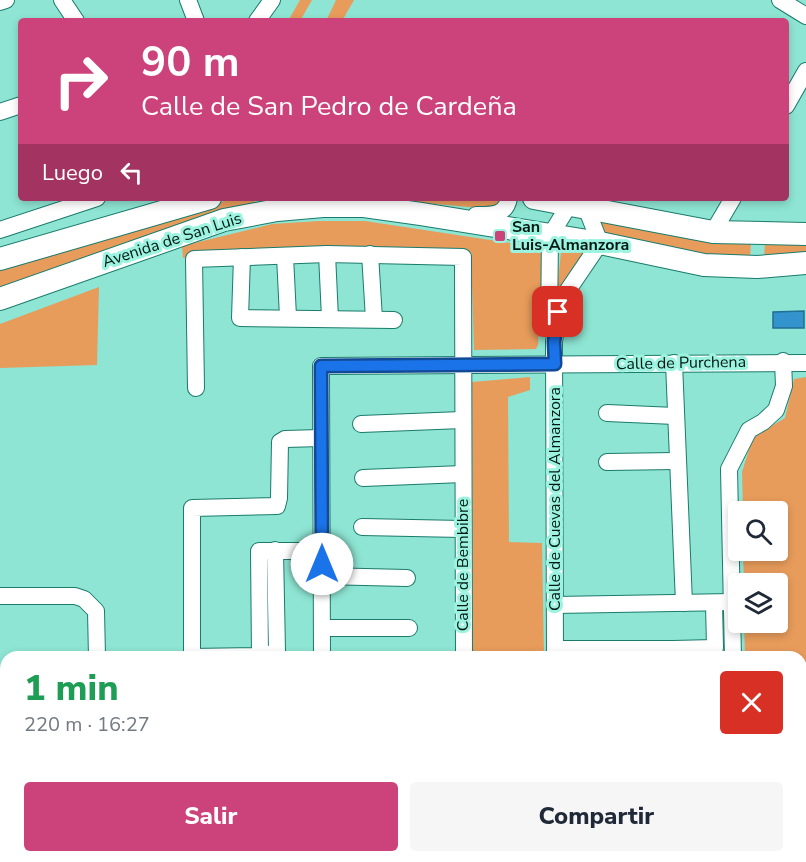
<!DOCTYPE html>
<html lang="es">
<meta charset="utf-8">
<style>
body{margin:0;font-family:"Nunito Sans",sans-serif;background:#f6f6f7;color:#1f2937;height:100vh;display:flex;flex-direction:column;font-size:22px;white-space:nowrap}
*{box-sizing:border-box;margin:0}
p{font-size:20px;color:#747a83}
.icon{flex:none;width:33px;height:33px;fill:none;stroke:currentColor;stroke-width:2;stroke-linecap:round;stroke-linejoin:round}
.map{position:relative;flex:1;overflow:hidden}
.sheet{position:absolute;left:0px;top:651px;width:807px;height:212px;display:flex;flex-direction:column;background:#fff;border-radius:18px 18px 0 0;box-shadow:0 3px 9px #0003}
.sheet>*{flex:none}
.hud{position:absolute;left:18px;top:18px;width:771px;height:183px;border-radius:6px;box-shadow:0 3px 9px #0003;background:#cc427a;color:#fff;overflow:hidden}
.fabs{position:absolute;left:728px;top:501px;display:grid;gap:12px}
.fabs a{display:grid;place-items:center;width:60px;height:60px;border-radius:6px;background:#fff;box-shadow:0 3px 9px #0003;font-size:30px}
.pin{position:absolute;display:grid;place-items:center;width:51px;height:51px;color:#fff;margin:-26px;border-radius:12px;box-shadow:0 3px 9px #0006}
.me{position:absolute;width:66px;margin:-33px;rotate:0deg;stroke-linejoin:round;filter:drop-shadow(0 0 4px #0008)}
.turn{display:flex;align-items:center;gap:21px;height:126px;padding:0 24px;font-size:27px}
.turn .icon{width:78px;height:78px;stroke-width:2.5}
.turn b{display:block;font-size:42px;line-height:51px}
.then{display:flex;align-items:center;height:57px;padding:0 24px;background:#0003;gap:12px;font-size:22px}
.round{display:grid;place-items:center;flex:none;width:63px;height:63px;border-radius:6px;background:#f6f6f7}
.overview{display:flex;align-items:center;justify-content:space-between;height:102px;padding:0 24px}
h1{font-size:36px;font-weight:800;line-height:45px;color:#1e9e55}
.button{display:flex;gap:12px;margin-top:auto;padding:12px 24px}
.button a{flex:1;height:69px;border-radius:6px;background:#cc427a;color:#fff;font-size:24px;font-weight:800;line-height:69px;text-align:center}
.button a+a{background:#f6f6f7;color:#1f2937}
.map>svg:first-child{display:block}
</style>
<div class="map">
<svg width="806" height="862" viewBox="0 0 806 862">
<rect width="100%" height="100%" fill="#8ee5d3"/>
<!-- green -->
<g fill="#e89c5c">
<path d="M 300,0 L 312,0 L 300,21 L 288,21 Z"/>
<path d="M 336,0 L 354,0 L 342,21 L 326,21 Z"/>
<path d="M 235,198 L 250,198 L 258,204 L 0,292 L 0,264 Z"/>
<path d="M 372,198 L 503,198 L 505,199 L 489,209 Z"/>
<path d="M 597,217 L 751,243 L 750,259 L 709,255 L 604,234 Z"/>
<path d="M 319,221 L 365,221 L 524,245 L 543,254 L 538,345 L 536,349 L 474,350 L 471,252 L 329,249 L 183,258 L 182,246 L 272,224 Z"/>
<path d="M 806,240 L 806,255 L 764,259 L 765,242 Z"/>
<path d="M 562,242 L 587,247 L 556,301 Z"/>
<path d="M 99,287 L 97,365 L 0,368 L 0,324 Z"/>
<path d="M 530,377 L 530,390 L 508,397 L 509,542 L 542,543 L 544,657 L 473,657 L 472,382 Z"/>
<path d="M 806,377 L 806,800 L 801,783 L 801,657 L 745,657 L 744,623 L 777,622 L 777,584 L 744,583 L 743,551 L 777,550 L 777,512 L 743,511 L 742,472 L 753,437 L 785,418 L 794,379 Z"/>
<path d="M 139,857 L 181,857 L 182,862 L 139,862 Z"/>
<path d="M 470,857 L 545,858 L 545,862 L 470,862 Z"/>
</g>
<!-- water -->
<path fill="#3293cd" stroke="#236e95" stroke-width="1.5" d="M 804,311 L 804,328 L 773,328 L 773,312 Z"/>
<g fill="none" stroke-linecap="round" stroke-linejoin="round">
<!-- street casing -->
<g stroke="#1a7b6c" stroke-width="18">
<g id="street">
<path d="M 62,0 L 76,21"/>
<path d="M 188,0 L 196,21"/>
<path d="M 780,0 L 806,16"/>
<path d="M 0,2 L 6,0"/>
<path d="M 257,21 L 272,0"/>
<path d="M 786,106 L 806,71"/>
<path d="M 0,112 L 21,105"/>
<path d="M 476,215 C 491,215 506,216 509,198"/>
<path d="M 0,230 L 97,198"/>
<path d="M 713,232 L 733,198"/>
<path d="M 327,254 L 330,318"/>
<path d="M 370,254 L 374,319"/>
<path d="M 285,256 L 288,317"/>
<path d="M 242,257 L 240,318 L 394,320"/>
<path d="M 549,328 L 550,236 L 569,205"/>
<path d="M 674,363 L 684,603"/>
<path d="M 196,388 L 194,259 L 327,254 L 463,257 L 464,657"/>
<path d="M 607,413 L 675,416"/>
<path d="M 361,424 L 462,420"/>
<path d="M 607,462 L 676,461"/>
<path d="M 363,478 L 463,474"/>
<path d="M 362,527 L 462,529"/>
<path d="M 322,576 L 407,578"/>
<path d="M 0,596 L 75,596 L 84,599 L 96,611 L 97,657"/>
<path d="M 555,605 L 733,602"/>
<path d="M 322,628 L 409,628"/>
<path d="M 555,649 L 673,649"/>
<path d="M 260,656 L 277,652 L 275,550"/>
<path d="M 192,657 L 192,508 L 277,506 L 279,498 L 280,442 L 285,439 L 321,438"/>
<path d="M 192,657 L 260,656 L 259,551 L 322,551"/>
<path d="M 322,657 L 321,366 L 806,363"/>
<path d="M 555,657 L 554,342 L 558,312 L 564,296 L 600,243 L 587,210"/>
<path d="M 673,657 L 673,649 L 715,648 L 714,603"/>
<path d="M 733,657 L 729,469 L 749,430 L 763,422 L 776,410 L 784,386 L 783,361"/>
<path d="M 0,783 L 6,783"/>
<path d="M 801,842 L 806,842"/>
<path d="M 323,856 L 323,862"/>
<path d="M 466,856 L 466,862"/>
<path d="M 557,856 L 557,862"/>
<path d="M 705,856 L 706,862"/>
<path d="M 799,856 L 799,862"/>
<path d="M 197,862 L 197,856"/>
</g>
</g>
<!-- secondary casing -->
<g stroke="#1a7b6c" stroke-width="24">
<g id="secondary">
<path d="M 534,198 L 713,232 L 806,234"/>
<path d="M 0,259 L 210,198"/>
<path d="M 0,299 L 224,220 L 277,210 L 323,206 L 364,206 L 421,214 L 600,243 L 704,265 L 757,267 L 806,263"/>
</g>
</g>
<!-- street -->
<use href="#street" stroke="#fff" stroke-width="16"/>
<!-- secondary -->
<use href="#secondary" stroke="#fff" stroke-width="22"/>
</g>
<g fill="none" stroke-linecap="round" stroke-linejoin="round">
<!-- route casing -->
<g stroke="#114b97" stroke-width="15">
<path id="route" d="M 322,564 L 321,366 L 555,364 L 554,342 L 558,312"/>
</g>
<!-- route -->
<use href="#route" stroke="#1a73e8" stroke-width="10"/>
</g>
<!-- markers -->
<rect fill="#cc427a" stroke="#9bf3e0" stroke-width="2" x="494" y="230" width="12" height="12" rx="3"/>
<g text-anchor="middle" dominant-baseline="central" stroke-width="6" stroke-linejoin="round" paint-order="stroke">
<!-- poi labels -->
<g font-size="16" font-weight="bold" fill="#001813" stroke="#9bf3e0" text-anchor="start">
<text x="512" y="227">San<tspan x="512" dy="18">Luis-Almanzora</tspan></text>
</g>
<!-- street labels -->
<g font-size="16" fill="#001813" stroke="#9bf3e0">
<text transform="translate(172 240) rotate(-18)">Avenida de San Luis</text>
<text transform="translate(681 363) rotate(-1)">Calle de Purchena</text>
<text transform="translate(555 499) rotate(-90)">Calle de Cuevas del Almanzora</text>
<text transform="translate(463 565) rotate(-90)">Calle de Bembibre</text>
</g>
</g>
</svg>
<div class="fabs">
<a><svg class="icon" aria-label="search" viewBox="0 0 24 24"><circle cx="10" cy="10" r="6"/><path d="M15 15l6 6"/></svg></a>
<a><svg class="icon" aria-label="layers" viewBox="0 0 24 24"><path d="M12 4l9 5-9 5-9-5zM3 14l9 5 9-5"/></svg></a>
</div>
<div class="pin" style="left:558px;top:312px;background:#d93025"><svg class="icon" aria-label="arrive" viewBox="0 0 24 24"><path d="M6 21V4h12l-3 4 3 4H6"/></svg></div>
<svg class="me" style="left:322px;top:564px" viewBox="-20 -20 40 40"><circle r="19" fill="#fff"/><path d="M0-13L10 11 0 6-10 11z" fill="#1a73e8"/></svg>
<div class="hud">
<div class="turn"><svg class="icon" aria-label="right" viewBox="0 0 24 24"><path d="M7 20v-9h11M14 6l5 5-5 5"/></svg><div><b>90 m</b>Calle de San Pedro de Cardeña</div></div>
<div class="then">Luego<svg class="icon" aria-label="left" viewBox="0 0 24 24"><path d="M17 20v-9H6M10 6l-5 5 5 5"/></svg></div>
</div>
<section class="sheet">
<div class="overview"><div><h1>1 min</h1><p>220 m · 16:27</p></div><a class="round" style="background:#d93025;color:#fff"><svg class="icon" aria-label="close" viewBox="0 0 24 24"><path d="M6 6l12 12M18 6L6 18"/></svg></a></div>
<div class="button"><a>Salir</a><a>Compartir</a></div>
</section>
</div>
